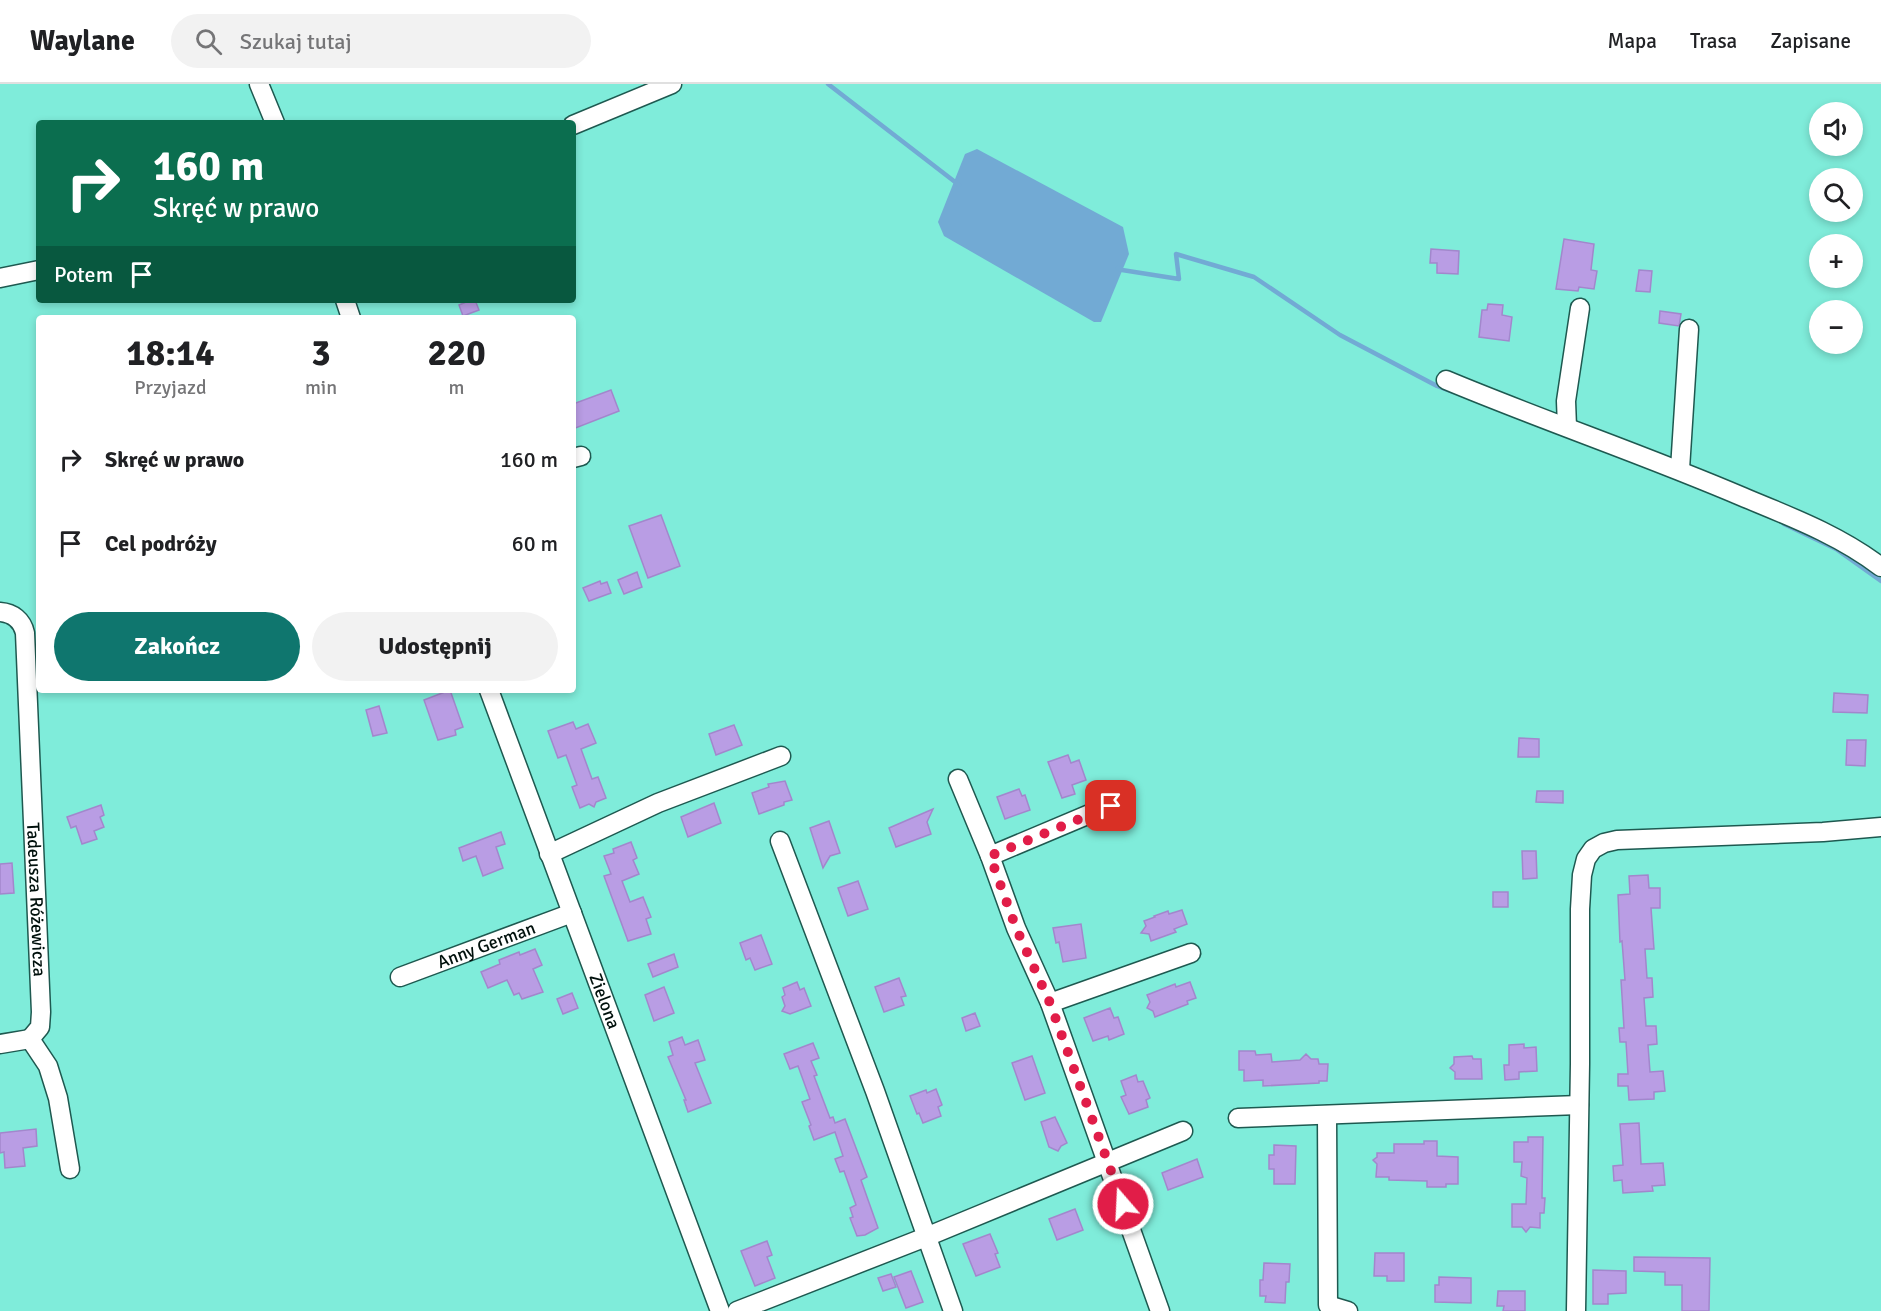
<!DOCTYPE html>
<html lang="pl">
<meta charset="utf-8">
<style>
body{margin:0;font-family:Signika,sans-serif;background:#f2f2f2;color:#202124;height:100vh;display:flex;flex-direction:column;font-size:22px;white-space:nowrap}
*{box-sizing:border-box;margin:0}
p{font-size:20px;color:#757577}
.icon{flex:none;width:33px;height:33px;fill:none;stroke:currentColor;stroke-width:2;stroke-linecap:round;stroke-linejoin:round}
.map{position:relative;flex:1;overflow:hidden}
.drawer{position:absolute;left:36px;top:231px;width:540px;height:378px;display:flex;flex-direction:column;background:#fff;border-radius:6px;box-shadow:0 3px 9px #0003}
.drawer>*{flex:none}
.banner{position:absolute;left:36px;top:36px;width:540px;height:183px;border-radius:6px;box-shadow:0 3px 9px #0003;background:#0b6e4f;color:#fff;overflow:hidden}
.tools{position:absolute;left:1809px;top:18px;display:grid;gap:12px}
.tools a{display:grid;place-items:center;width:54px;height:54px;border-radius:50%;background:#fff;box-shadow:0 3px 9px #0003;font-size:30px}
.pin{position:absolute;display:grid;place-items:center;width:51px;height:51px;color:#fff;margin:-26px;border-radius:12px;box-shadow:0 3px 9px #0006}
.me{position:absolute;width:66px;margin:-33px;rotate:341deg;stroke-linejoin:round;filter:drop-shadow(0 0 4px #0008)}
.turn{display:flex;align-items:center;gap:21px;height:126px;padding:0 18px;font-size:27px}
.turn .icon{width:78px;height:78px;stroke-width:2.5}
.turn b{display:block;font-size:42px;line-height:51px}
.then{display:flex;align-items:center;height:57px;padding:0 18px;background:#0003;gap:12px;font-size:22px}
.eta{display:flex;justify-content:space-evenly;align-items:center;height:102px;text-align:center}
.eta b{font-size:36px;font-weight:800;line-height:42px}
.button{display:flex;gap:12px;margin-top:auto;padding:12px 18px}
.button a{flex:1;height:69px;border-radius:36px;background:#0f766e;color:#fff;font-size:24px;font-weight:800;line-height:69px;text-align:center}
.button a+a{background:#f2f2f2;color:#202124}
ul{padding:0;list-style:none}
li{display:flex;align-items:center;gap:18px;height:84px;padding:0 18px}
li div{flex:1}
li b{display:block;font-size:22px}
li em{font-style:normal}
header{display:flex;align-items:center;gap:36px;box-sizing:border-box;height:84px;padding:0 30px;background:#fff;border-bottom:2px solid #e0e0e0}
header strong{font-size:28px}
nav{display:flex;gap:33px;margin-inline-start:auto;font-size:21px}
.search{width:420px;height:54px;background:#f2f2f2;display:flex;align-items:center;gap:15px;box-sizing:border-box;padding:0 21px;border-radius:33px;color:#757577;font-size:22px}
.map>svg:first-child{display:block}
</style>
<header>
<strong>Waylane</strong>
<div class="search"><svg class="icon" aria-label="search" viewBox="0 0 24 24"><circle cx="10" cy="10" r="6"/><path d="M15 15l6 6"/></svg>Szukaj tutaj</div>
<nav><a>Mapa</a><a>Trasa</a><a>Zapisane</a></nav>
</header>
<div class="map">
<svg width="1881" height="1227" viewBox="0 0 1881 1227">
<rect width="100%" height="100%" fill="#7fecda"/>
<!-- water -->
<path fill="#72aad4" d="M 977,65 L 1123,143 L 1129,170 L 1101,238 L 1094,238 L 944,152 L 938,138 L 965,70 Z"/>
<g fill="none" stroke-linecap="round" stroke-linejoin="round">
<!-- stream -->
<g stroke="#72aad4" stroke-width="4.5">
<path d="M 828,0 L 959,101"/>
<path d="M 1118,184 L 1122,186 L 1179,195 L 1176,170 L 1254,193 L 1340,251 L 1437,302 L 1453,308"/>
<path d="M 1784,440 L 1836,465 L 1881,497"/>
</g>
</g>
<!-- building -->
<g fill="#b99de4" stroke="#a287cc" stroke-width="1.5">
<path d="M 1564,155 L 1594,160 L 1591,186 L 1597,187 L 1594,205 L 1579,203 L 1578,207 L 1556,205 Z"/>
<path d="M 1431,165 L 1459,167 L 1458,190 L 1437,189 L 1437,179 L 1430,179 Z"/>
<path d="M 1639,186 L 1652,187 L 1650,208 L 1636,207 Z"/>
<path d="M 471,216 L 475,216 L 479,226 L 463,232 L 459,221 Z"/>
<path d="M 1488,220 L 1503,221 L 1502,231 L 1512,233 L 1509,257 L 1479,253 L 1482,226 L 1487,226 Z"/>
<path d="M 1660,227 L 1681,230 L 1679,242 L 1659,239 Z"/>
<path d="M 611,306 L 619,327 L 573,345 L 573,320 Z"/>
<path d="M 661,431 L 680,482 L 648,494 L 629,442 Z"/>
<path d="M 637,488 L 642,503 L 624,510 L 618,496 Z"/>
<path d="M 600,497 L 601,500 L 607,498 L 611,509 L 589,517 L 583,504 Z"/>
<path d="M 450,606 L 463,643 L 455,646 L 456,651 L 438,656 L 424,616 Z"/>
<path d="M 1834,609 L 1868,611 L 1867,629 L 1833,628 Z"/>
<path d="M 379,622 L 387,649 L 373,652 L 366,626 Z"/>
<path d="M 573,638 L 576,645 L 588,640 L 596,659 L 581,665 L 592,695 L 598,693 L 606,714 L 596,718 L 594,723 L 589,720 L 580,724 L 572,703 L 577,701 L 566,671 L 558,674 L 548,647 Z"/>
<path d="M 734,641 L 742,661 L 716,671 L 709,650 Z"/>
<path d="M 1519,654 L 1539,655 L 1539,673 L 1518,673 Z"/>
<path d="M 1847,656 L 1866,656 L 1865,682 L 1846,681 Z"/>
<path d="M 1068,671 L 1071,679 L 1079,676 L 1086,696 L 1072,701 L 1075,710 L 1062,714 L 1048,678 Z"/>
<path d="M 785,697 L 792,716 L 784,718 L 784,721 L 759,730 L 752,709 L 769,703 L 768,700 Z"/>
<path d="M 1019,705 L 1022,712 L 1025,711 L 1030,726 L 1005,735 L 997,713 Z"/>
<path d="M 1537,707 L 1563,707 L 1563,719 L 1536,718 Z"/>
<path d="M 714,719 L 721,739 L 688,753 L 681,733 Z"/>
<path d="M 101,721 L 104,731 L 100,733 L 104,743 L 94,747 L 97,755 L 82,760 L 76,742 L 71,744 L 67,733 Z"/>
<path d="M 933,725 L 927,738 L 931,750 L 896,763 L 889,744 Z"/>
<path d="M 829,737 L 840,769 L 830,772 L 823,784 L 810,744 Z"/>
<path d="M 501,748 L 505,760 L 496,763 L 503,784 L 483,792 L 476,772 L 463,777 L 459,764 Z"/>
<path d="M 631,758 L 637,774 L 633,776 L 639,790 L 622,797 L 630,818 L 643,813 L 651,833 L 646,835 L 651,850 L 628,857 L 604,792 L 611,790 L 604,772 L 614,769 L 613,765 Z"/>
<path d="M 1522,767 L 1536,767 L 1537,794 L 1523,795 Z"/>
<path d="M 12,779 L 14,809 L 0,810 L 0,780 Z"/>
<path d="M 1648,791 L 1649,804 L 1660,804 L 1660,824 L 1651,824 L 1654,865 L 1645,865 L 1647,894 L 1652,894 L 1653,913 L 1644,914 L 1646,942 L 1656,942 L 1657,960 L 1648,961 L 1650,988 L 1663,987 L 1665,1007 L 1654,1008 L 1654,1015 L 1629,1016 L 1628,1002 L 1618,1002 L 1618,990 L 1628,990 L 1626,958 L 1620,958 L 1619,944 L 1624,944 L 1621,896 L 1625,896 L 1622,857 L 1620,858 L 1618,811 L 1630,810 L 1629,792 Z"/>
<path d="M 858,797 L 868,825 L 848,832 L 838,804 Z"/>
<rect x="1493" y="808" width="15" height="15"/>
<path d="M 1182,826 L 1187,840 L 1174,845 L 1176,848 L 1151,857 L 1149,850 L 1141,849 L 1146,842 L 1144,837 L 1155,833 L 1154,832 L 1168,827 L 1169,830 Z"/>
<path d="M 1081,840 L 1086,874 L 1063,878 L 1059,858 L 1056,859 L 1053,844 Z"/>
<path d="M 761,851 L 772,880 L 755,886 L 750,874 L 746,876 L 740,859 Z"/>
<path d="M 535,865 L 542,881 L 533,885 L 543,908 L 522,915 L 519,909 L 514,911 L 507,896 L 488,904 L 481,888 L 500,880 L 499,876 L 519,868 L 520,871 Z"/>
<path d="M 674,870 L 678,883 L 653,893 L 648,880 Z"/>
<path d="M 899,894 L 906,912 L 901,913 L 904,921 L 884,928 L 875,903 Z"/>
<path d="M 797,898 L 800,906 L 804,904 L 811,922 L 790,930 L 782,927 L 785,922 L 782,913 L 785,911 L 783,904 Z"/>
<path d="M 1190,898 L 1196,914 L 1187,917 L 1188,920 L 1155,933 L 1153,927 L 1147,924 L 1150,918 L 1147,911 L 1175,900 L 1176,903 Z"/>
<path d="M 664,903 L 674,929 L 654,937 L 645,911 Z"/>
<path d="M 572,909 L 578,924 L 563,930 L 557,915 Z"/>
<path d="M 1110,924 L 1114,934 L 1118,933 L 1124,950 L 1109,956 L 1108,952 L 1093,957 L 1084,934 Z"/>
<path d="M 975,929 L 980,942 L 966,947 L 962,934 Z"/>
<path d="M 682,953 L 685,961 L 698,956 L 705,976 L 695,979 L 711,1019 L 688,1028 L 684,1016 L 686,1016 L 668,973 L 673,971 L 669,958 Z"/>
<path d="M 813,959 L 819,974 L 811,977 L 817,991 L 814,992 L 830,1034 L 833,1033 L 835,1039 L 845,1035 L 867,1093 L 861,1096 L 878,1144 L 865,1151 L 857,1152 L 850,1134 L 853,1133 L 850,1124 L 856,1121 L 844,1087 L 840,1088 L 835,1075 L 843,1072 L 835,1048 L 814,1056 L 809,1042 L 811,1041 L 802,1018 L 810,1015 L 798,982 L 790,985 L 784,970 Z"/>
<path d="M 1524,960 L 1524,964 L 1536,963 L 1537,987 L 1519,988 L 1519,995 L 1505,996 L 1504,981 L 1509,981 L 1509,961 Z"/>
<path d="M 1239,967 L 1255,967 L 1256,971 L 1271,970 L 1272,978 L 1300,976 L 1306,970 L 1311,975 L 1318,975 L 1319,980 L 1328,980 L 1327,997 L 1319,997 L 1319,999 L 1263,1002 L 1263,996 L 1244,997 L 1244,986 L 1239,986 Z"/>
<path d="M 1032,972 L 1045,1009 L 1025,1016 L 1012,979 Z"/>
<path d="M 1472,972 L 1473,975 L 1481,975 L 1482,995 L 1455,995 L 1455,988 L 1450,984 L 1454,980 L 1454,973 Z"/>
<path d="M 1136,991 L 1138,998 L 1143,997 L 1150,1014 L 1146,1016 L 1148,1023 L 1129,1030 L 1121,1013 L 1126,1011 L 1121,997 Z"/>
<path d="M 936,1005 L 942,1021 L 938,1023 L 941,1032 L 923,1039 L 919,1029 L 917,1030 L 910,1012 L 926,1006 L 927,1009 Z"/>
<path d="M 1055,1033 L 1067,1059 L 1061,1062 L 1058,1067 L 1049,1063 L 1041,1038 Z"/>
<path d="M 1639,1039 L 1641,1080 L 1663,1079 L 1665,1101 L 1652,1102 L 1653,1107 L 1623,1109 L 1622,1096 L 1614,1097 L 1613,1082 L 1623,1081 L 1620,1040 Z"/>
<path d="M 36,1045 L 37,1062 L 23,1064 L 25,1082 L 5,1084 L 4,1068 L 0,1069 L 0,1049 Z"/>
<path d="M 1528,1053 L 1543,1053 L 1542,1114 L 1545,1114 L 1544,1129 L 1540,1129 L 1540,1144 L 1530,1143 L 1526,1148 L 1522,1143 L 1512,1143 L 1512,1120 L 1526,1120 L 1527,1094 L 1521,1092 L 1522,1078 L 1514,1078 L 1514,1058 L 1528,1058 Z"/>
<path d="M 1424,1057 L 1437,1057 L 1437,1072 L 1458,1073 L 1458,1100 L 1446,1100 L 1446,1103 L 1427,1103 L 1427,1097 L 1389,1096 L 1389,1093 L 1376,1093 L 1377,1080 L 1373,1076 L 1377,1073 L 1377,1069 L 1394,1069 L 1394,1060 L 1424,1060 Z"/>
<path d="M 1274,1061 L 1296,1062 L 1295,1100 L 1274,1100 L 1274,1085 L 1269,1085 L 1269,1071 L 1274,1071 Z"/>
<path d="M 1197,1075 L 1203,1093 L 1168,1106 L 1162,1089 Z"/>
<path d="M 1075,1125 L 1083,1146 L 1057,1156 L 1049,1135 Z"/>
<path d="M 990,1150 L 998,1169 L 995,1170 L 1000,1183 L 976,1192 L 963,1160 Z"/>
<path d="M 767,1157 L 772,1171 L 767,1173 L 775,1194 L 755,1202 L 741,1167 Z"/>
<path d="M 1375,1169 L 1404,1169 L 1404,1197 L 1387,1197 L 1387,1192 L 1374,1192 Z"/>
<path d="M 1634,1173 L 1710,1174 L 1709,1227 L 1682,1227 L 1682,1201 L 1665,1201 L 1665,1188 L 1634,1187 Z"/>
<path d="M 1264,1179 L 1290,1180 L 1289,1198 L 1286,1198 L 1285,1219 L 1265,1218 L 1266,1212 L 1260,1212 L 1260,1196 L 1263,1196 Z"/>
<path d="M 1593,1186 L 1626,1187 L 1626,1209 L 1608,1210 L 1608,1220 L 1593,1220 Z"/>
<path d="M 911,1187 L 923,1218 L 906,1224 L 894,1193 Z"/>
<path d="M 891,1190 L 896,1203 L 883,1207 L 878,1194 Z"/>
<path d="M 1439,1193 L 1471,1194 L 1471,1219 L 1435,1218 L 1435,1201 L 1439,1201 Z"/>
<path d="M 1498,1207 L 1525,1207 L 1525,1227 L 1503,1227 L 1504,1222 L 1497,1222 Z"/>
</g>
<g fill="none" stroke-linecap="round" stroke-linejoin="round">
<!-- minor casing -->
<g stroke="#1e5950" stroke-width="21">
<g id="minor">
<path d="M 259,0 L 275,39"/>
<path d="M 573,41 L 672,0"/>
<path d="M 0,194 L 39,186"/>
<path d="M 345,216 L 351,234"/>
<path d="M 1446,296 C 1544,337 1645,371 1743,413 C 1791,433 1839,451 1881,483"/>
<path d="M 1567,343 L 1566,317 L 1580,224"/>
<path d="M 573,374 L 581,372"/>
<path d="M 1680,385 L 1689,245"/>
<path id="s1" d="M 0,528 C 13,529 22,536 25,549 L 41,928 L 40,943 L 30,955"/>
<path id="s2" d="M 489,606 L 720,1227"/>
<path d="M 958,695 L 990,772 L 1016,844 L 1050,919 L 1160,1227"/>
<path d="M 780,757 L 875,1007 L 953,1227"/>
<path d="M 549,770 L 658,719 L 781,672"/>
<path d="M 990,772 L 1111,721"/>
<path id="s3" d="M 400,893 L 572,829"/>
<path d="M 1050,919 L 1191,869"/>
<path d="M 30,955 L 48,982 L 58,1014 L 70,1085"/>
<path d="M 0,960 L 30,955"/>
<path d="M 1327,1031 L 1328,1221 L 1348,1227"/>
<path d="M 1238,1034 L 1579,1021"/>
<path d="M 737,1227 L 926,1153 L 1183,1047"/>
<path d="M 1576,1227 L 1580,980 L 1580,825 L 1582,791 L 1586,775 L 1593,765 L 1604,759 L 1617,756 L 1823,748 L 1881,743"/>
</g>
</g>
<!-- minor -->
<use href="#minor" stroke="#fff" stroke-width="18"/>
</g>
<g fill="none" stroke-linecap="round" stroke-linejoin="round">
<!-- route -->
<path stroke="#e11d48" stroke-width="10" stroke-dasharray="0 18" d="M 1111,722 L 990,772 L 1016,844 L 1050,919 L 1123,1120"/>
</g>
<g text-anchor="middle" dominant-baseline="central" stroke-width="6" stroke-linejoin="round" paint-order="stroke">
<!-- street labels -->
<g font-size="18" fill="#00100c" stroke="#8df9e7">
<text stroke="none"><textPath href="#s1" startOffset="302">Tadeusza Różewicza</textPath></text>
<text stroke="none"><textPath href="#s3" startOffset="92">Anny German</textPath></text>
<text stroke="none"><textPath href="#s2" startOffset="332">Zielona</textPath></text>
</g>
</g>
</svg>
<div class="tools">
<a><svg class="icon" aria-label="sound" viewBox="0 0 24 24"><path d="M4 9h4l5-4v14l-5-4H4zM17 9q2 3 0 6"/></svg></a>
<a><svg class="icon" aria-label="search" viewBox="0 0 24 24"><circle cx="10" cy="10" r="6"/><path d="M15 15l6 6"/></svg></a>
<a>+</a>
<a>−</a>
</div>
<div class="pin" style="left:1111px;top:722px;background:#d93025"><svg class="icon" aria-label="arrive" viewBox="0 0 24 24"><path d="M6 21V4h12l-3 4 3 4H6"/></svg></div>
<svg class="me" style="left:1123px;top:1120px" viewBox="-20 -20 40 40"><circle r="17" fill="#e11d48" stroke="#fff" stroke-width="3"/><path d="M0-11L8 9 0 5-8 9z" fill="#fff"/></svg>
<div class="banner">
<div class="turn"><svg class="icon" aria-label="right" viewBox="0 0 24 24"><path d="M7 20v-9h11M14 6l5 5-5 5"/></svg><div><b>160 m</b>Skręć w prawo</div></div>
<div class="then">Potem<svg class="icon" aria-label="arrive" viewBox="0 0 24 24"><path d="M6 21V4h12l-3 4 3 4H6"/></svg></div>
</div>
<section class="drawer">
<div class="eta">
<div><b>18:14</b><p>Przyjazd</p></div>
<div><b>3</b><p>min</p></div>
<div><b>220</b><p>m</p></div>
</div>
<ul>
<li><svg class="icon" aria-label="right" viewBox="0 0 24 24"><path d="M7 20v-9h11M14 6l5 5-5 5"/></svg><div><b>Skręć w prawo</b></div><em>160 m</em></li>
<li><svg class="icon" aria-label="arrive" viewBox="0 0 24 24"><path d="M6 21V4h12l-3 4 3 4H6"/></svg><div><b>Cel podróży</b></div><em>60 m</em></li>
</ul>
<div class="button"><a>Zakończ</a><a>Udostępnij</a></div>
</section>
</div>
